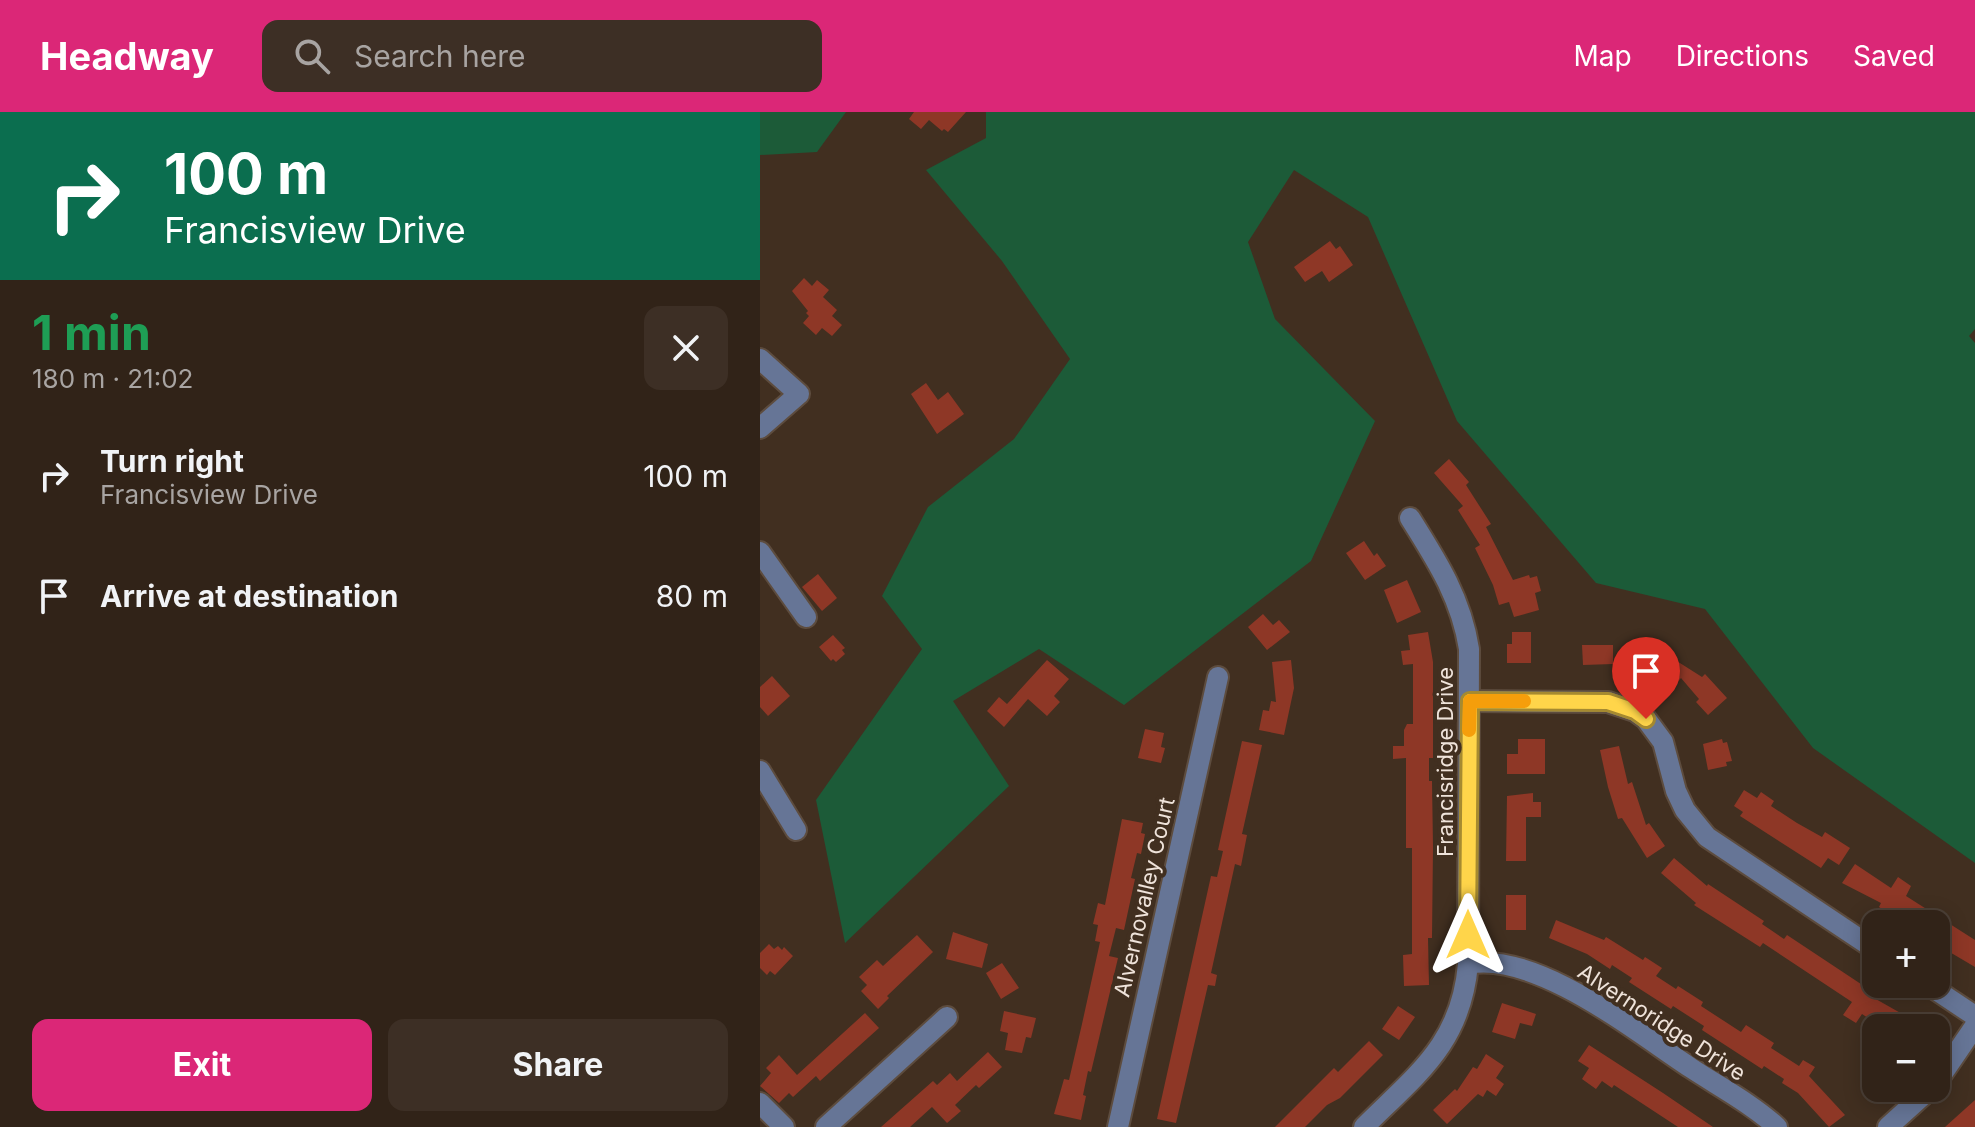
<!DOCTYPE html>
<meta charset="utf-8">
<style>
body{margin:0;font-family:Inter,sans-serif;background:#3d2f25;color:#f1f3f6;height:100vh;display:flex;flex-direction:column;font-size:30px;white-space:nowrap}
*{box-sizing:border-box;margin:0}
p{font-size:26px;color:#a8a4a2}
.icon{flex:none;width:44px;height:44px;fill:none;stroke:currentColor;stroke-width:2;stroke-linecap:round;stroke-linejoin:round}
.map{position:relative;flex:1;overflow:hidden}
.side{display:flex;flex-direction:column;background:#312318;width:760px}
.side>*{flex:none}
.guide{background:#0b6e4f;color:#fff;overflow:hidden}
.fabs{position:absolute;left:1102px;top:798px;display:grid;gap:16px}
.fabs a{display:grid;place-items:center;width:88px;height:88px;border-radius:16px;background:#312318;box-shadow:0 4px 20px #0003,0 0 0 2px #4c4037;font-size:40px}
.pin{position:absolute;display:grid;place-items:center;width:68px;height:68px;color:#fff;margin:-82px -34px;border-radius:50% 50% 50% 0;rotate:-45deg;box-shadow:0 0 8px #0007}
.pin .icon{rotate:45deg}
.me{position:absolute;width:88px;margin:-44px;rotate:0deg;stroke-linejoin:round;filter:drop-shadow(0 0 6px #0008)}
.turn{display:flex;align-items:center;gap:28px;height:168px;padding:0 32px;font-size:36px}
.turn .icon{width:104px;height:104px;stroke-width:2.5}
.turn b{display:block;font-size:56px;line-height:68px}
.round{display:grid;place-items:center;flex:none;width:84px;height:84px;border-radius:16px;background:#3d2f25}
.head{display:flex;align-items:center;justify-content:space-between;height:136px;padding:0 32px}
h1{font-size:48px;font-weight:700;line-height:60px;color:#1e9e55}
.primary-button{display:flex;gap:16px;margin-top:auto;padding:16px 32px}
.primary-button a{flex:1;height:92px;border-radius:16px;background:#db2777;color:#fff;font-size:32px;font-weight:700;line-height:92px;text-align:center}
.primary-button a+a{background:#3d2f25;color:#f1f3f6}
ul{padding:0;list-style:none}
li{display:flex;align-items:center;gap:24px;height:120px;padding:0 32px}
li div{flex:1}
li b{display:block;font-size:30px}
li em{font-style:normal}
header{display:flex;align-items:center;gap:48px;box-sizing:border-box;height:112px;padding:0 40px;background:#db2777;color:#fff}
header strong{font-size:38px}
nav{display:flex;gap:44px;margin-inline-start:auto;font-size:28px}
.search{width:560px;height:72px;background:#3d2f25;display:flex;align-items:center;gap:20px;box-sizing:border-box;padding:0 28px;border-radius:16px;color:#a8a4a2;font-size:30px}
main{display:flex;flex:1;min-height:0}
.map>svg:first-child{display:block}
</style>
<header>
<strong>Headway</strong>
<div class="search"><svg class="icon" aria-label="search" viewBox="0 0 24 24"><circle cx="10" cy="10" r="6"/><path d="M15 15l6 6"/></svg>Search here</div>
<nav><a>Map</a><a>Directions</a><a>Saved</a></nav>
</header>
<main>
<section class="side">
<div class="guide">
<div class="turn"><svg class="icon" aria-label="right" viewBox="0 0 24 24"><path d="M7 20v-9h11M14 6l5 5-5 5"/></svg><div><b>100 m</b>Francisview Drive</div></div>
</div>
<div class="head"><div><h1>1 min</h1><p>180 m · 21:02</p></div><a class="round"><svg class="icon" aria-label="close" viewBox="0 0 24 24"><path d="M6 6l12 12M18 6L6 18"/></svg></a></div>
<ul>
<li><svg class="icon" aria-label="right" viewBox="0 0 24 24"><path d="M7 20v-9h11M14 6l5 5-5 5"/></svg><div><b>Turn right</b><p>Francisview Drive</p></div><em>100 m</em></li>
<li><svg class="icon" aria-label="arrive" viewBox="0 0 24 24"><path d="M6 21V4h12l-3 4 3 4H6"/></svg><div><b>Arrive at destination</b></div><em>80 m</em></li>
</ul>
<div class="primary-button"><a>Exit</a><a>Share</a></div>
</section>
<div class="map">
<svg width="1215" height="1015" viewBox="0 0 1215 1015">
<rect width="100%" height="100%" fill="#412f20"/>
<!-- green -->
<g fill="#1c5b38">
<path d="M 0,0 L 86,0 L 57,40 L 0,43 Z"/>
<path d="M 226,0 L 1215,0 L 1215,217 L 1209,224 L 1215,231 L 1215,751 L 1053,636 L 945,497 L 836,471 L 697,309 L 608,105 L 534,58 L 488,130 L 515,207 L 615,309 L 551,449 L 364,593 L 279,537 L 193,589 L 249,674 L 85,831 L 56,688 L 162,537 L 122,484 L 168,395 L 254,327 L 310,247 L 242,149 L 166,58 L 226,26 Z"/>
</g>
<!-- building -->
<g fill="#8e3726">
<path d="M 154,0 L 206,0 L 188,20 L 184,17 L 182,19 L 169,8 L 161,17 L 149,7 Z"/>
<path d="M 570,129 L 576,137 L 580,134 L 593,153 L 569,170 L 562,159 L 545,170 L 534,155 Z"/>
<path d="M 44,166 L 52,174 L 57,168 L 69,178 L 63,185 L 77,198 L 72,204 L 82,213 L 72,224 L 62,216 L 56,223 L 43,211 L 49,204 L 46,201 L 48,199 L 32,179 Z"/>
<path d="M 166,271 L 178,288 L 188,280 L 204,302 L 177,322 L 151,282 Z"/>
<path d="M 689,347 L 709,370 L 706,373 L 731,412 L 726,415 L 753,468 L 769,463 L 770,466 L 777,464 L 781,479 L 775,481 L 779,498 L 754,505 L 749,490 L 739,493 L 733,473 L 715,436 L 720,433 L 698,398 L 703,394 L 674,361 Z"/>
<path d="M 604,429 L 614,444 L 617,441 L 626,454 L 605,468 L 586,441 Z"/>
<path d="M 58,462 L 77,486 L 62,499 L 42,475 Z"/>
<path d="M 647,468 L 661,500 L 637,511 L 624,478 Z"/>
<path d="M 503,502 L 513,513 L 519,508 L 530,520 L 507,538 L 488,515 Z"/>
<path d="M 668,520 L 673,550 L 673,646 L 669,646 L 669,669 L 672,669 L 673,735 L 672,826 L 668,826 L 669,873 L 644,874 L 643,843 L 652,842 L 652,736 L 646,736 L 646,646 L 633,647 L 633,634 L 644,634 L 644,618 L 647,612 L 653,612 L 653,552 L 643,553 L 641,539 L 650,538 L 648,523 Z"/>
<path d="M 752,520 L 771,520 L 771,551 L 747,551 L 747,532 L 752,532 Z"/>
<path d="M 73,523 L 85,536 L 82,538 L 85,542 L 76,550 L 73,547 L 71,549 L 59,535 Z"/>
<path d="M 822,533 L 853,533 L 853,552 L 823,553 Z"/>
<path d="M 901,539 L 942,565 L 945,562 L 967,586 L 948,603 L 936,590 L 939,587 L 921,566 L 916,572 L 893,557 L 901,544 L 899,542 Z"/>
<path d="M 287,548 L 309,567 L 294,584 L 300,590 L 287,604 L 268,587 L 244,615 L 227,599 L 239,585 L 247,592 Z"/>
<path d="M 531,548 L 534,576 L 524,623 L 499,618 L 503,598 L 509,599 L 511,589 L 516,590 L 512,550 Z"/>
<path d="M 12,564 L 30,584 L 8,604 L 0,595 L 0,575 Z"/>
<path d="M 385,617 L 404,621 L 401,635 L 405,636 L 401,651 L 378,646 Z"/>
<path d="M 758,627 L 785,627 L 785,662 L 747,662 L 747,642 L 758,642 Z"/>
<path d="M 962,627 L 963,631 L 967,630 L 972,649 L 966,650 L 967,654 L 948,658 L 943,632 Z"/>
<path d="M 482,629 L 502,633 L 482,722 L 487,723 L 481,754 L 475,752 L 451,861 L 457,863 L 455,874 L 448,873 L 416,1011 L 397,1007 L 451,764 L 457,765 L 463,739 L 458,738 Z"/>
<path d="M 859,634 L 868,672 L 872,670 L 886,713 L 889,711 L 905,734 L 887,746 L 862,706 L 858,707 L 848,675 L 840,638 Z"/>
<path d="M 984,678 L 997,686 L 1001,680 L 1014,689 L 1011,694 L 1037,711 L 1062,725 L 1065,720 L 1090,736 L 1079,753 L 1068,746 L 1061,756 L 980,704 L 983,700 L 974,694 Z"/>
<path d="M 773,681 L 773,690 L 781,690 L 781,705 L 766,705 L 766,749 L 746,749 L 747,684 Z"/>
<path d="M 362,707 L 383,711 L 381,721 L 385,722 L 381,742 L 377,741 L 371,766 L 375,767 L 364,818 L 356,816 L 349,844 L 358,846 L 331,960 L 328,959 L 323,983 L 326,984 L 321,1008 L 294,1002 L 304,967 L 309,968 L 322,912 L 340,830 L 335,829 L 338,813 L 333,812 L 338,791 L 345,793 Z"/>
<path d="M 914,746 L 947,774 L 948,772 L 1004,809 L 1002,812 L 1024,827 L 1027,823 L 1116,882 L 1114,886 L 1167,916 L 1123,916 L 1102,902 L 1096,911 L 1083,903 L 1092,890 L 1003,831 L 1000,835 L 934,793 L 936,791 L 901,761 Z"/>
<path d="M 1095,752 L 1131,776 L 1138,765 L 1151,774 L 1146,784 L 1215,828 L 1215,855 L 1176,832 L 1176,812 L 1145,812 L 1119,795 L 1121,791 L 1082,771 Z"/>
<rect x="746" y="783" width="20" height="35"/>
<path d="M 796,808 L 844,828 L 846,825 L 883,848 L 885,845 L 902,856 L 896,864 L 916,877 L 918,874 L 943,890 L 941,894 L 981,920 L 986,913 L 1014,931 L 1011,936 L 1039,954 L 1043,948 L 1055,955 L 1049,964 L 1085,1003 L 1069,1015 L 1038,981 L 1022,971 L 1024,967 L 1004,954 L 1002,957 L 942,918 L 944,914 L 913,894 L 911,897 L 869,870 L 872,866 L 852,853 L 850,857 L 827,842 L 789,826 Z"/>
<path d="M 193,820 L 228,832 L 222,856 L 186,847 Z"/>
<path d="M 157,823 L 173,840 L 127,884 L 129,886 L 118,897 L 101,879 L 107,873 L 99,865 L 117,848 L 123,854 Z"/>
<path d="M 9,832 L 14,837 L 18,834 L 22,838 L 24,835 L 33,844 L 15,863 L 10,859 L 7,863 L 0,856 L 0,841 Z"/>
<path d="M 242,851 L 259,876 L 241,887 L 226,861 Z"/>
<path d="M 742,891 L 776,902 L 772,914 L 760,911 L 755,927 L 732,920 Z"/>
<path d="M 638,894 L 655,905 L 639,928 L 622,917 Z"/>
<path d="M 244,899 L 276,906 L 271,926 L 266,925 L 262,941 L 245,938 L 248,921 L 240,919 Z"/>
<path d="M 105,901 L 119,916 L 60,969 L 56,964 L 33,985 L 29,981 L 19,991 L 0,974 L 11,961 L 6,956 L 19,943 L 37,963 Z"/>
<path d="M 609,929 L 623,943 L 580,986 L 567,993 L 545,1015 L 515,1015 L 574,956 L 578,960 Z"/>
<path d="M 829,933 L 903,981 L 953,1015 L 918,1015 L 854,973 L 852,976 L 842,969 L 836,977 L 822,967 L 829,956 L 818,949 Z"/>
<path d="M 228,940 L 242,955 L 219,976 L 216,973 L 195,993 L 201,999 L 187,1011 L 172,995 L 150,1015 L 121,1015 L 173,969 L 177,973 L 190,961 L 197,969 Z"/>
<path d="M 726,942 L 744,954 L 736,966 L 744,972 L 736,984 L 727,978 L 723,985 L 718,982 L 687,1012 L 673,998 L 695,977 L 697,979 L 713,955 L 717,957 Z"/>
<path d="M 1215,988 L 1215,1015 L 1185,1015 Z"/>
</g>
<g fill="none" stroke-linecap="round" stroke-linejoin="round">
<!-- minor casing -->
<g stroke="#5d4c3e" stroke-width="24">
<g id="minor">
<path d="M 0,247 L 39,282 L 0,316"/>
<path d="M 0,440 L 46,505"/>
<path d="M 710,589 L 848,590 L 875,599 L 886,607 L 903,630 L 916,679 L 925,698 L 947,725 L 1116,838"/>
<path d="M 0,659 L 36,718"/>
<path d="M 708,852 C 777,839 876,920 931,956 C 960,975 992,992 1017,1015"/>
<path d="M 1167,872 L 1215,904"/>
<path d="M 1176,971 L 1215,914"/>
<path d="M 0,991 L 24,1015"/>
<path d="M 66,1015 L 187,905"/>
<path d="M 358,1015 L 458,565"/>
<path d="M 604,1015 C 657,962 701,932 708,852 L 709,537 C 701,486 677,449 650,406"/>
<path d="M 1128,1015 L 1171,976"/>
</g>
</g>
<!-- minor -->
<use href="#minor" stroke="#667596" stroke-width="20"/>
</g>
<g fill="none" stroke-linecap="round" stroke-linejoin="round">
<!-- route casing -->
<g stroke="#a68a30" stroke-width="20">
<path id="route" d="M 708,823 L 710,589 L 848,590 L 875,599 L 886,607"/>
</g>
<!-- route -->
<use href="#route" stroke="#ffd54a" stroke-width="14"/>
<!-- slow -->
<path stroke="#f59e0b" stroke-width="14" d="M 709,618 L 710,589 L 764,589"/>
</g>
<g text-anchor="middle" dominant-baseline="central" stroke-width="8" stroke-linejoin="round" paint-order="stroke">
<!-- street labels -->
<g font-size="22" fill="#efe3da" stroke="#412f20">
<text transform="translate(685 650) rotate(-90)">Francisridge Drive</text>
<text transform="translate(384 785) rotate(-77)">Alvernovalley Court</text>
<text transform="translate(902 910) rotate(33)">Alvernoridge Drive</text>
</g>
</g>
</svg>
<div class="fabs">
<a>+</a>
<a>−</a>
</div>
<div class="pin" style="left:886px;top:607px;background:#d93025"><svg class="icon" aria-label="arrive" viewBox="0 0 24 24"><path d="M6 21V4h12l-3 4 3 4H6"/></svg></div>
<svg class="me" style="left:708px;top:823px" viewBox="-20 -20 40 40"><path d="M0-17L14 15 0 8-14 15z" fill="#ffd54a" stroke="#fff" stroke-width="4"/></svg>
</div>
</main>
